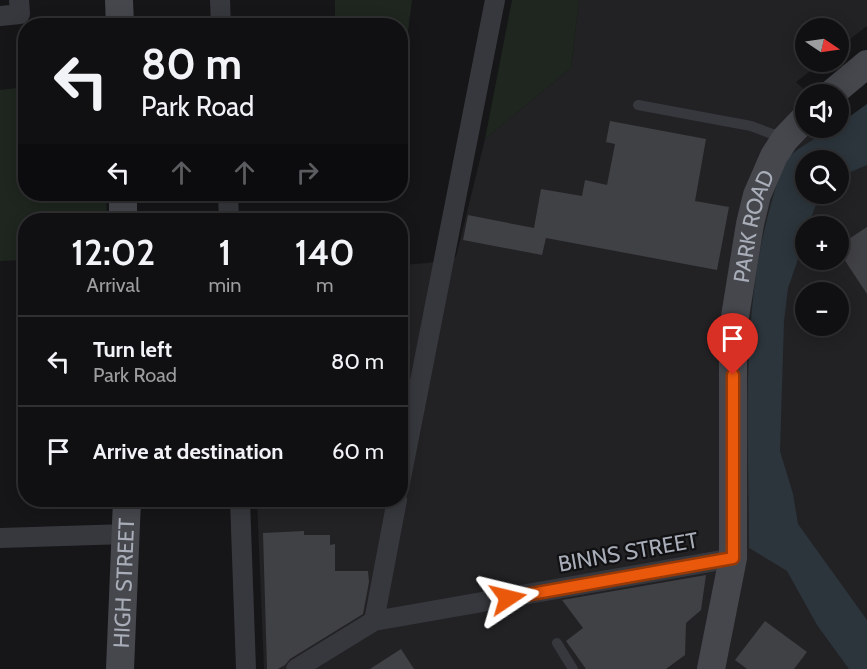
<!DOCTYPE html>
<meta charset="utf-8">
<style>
body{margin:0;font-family:Cabin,sans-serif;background:#1e1e20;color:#f1f3f6;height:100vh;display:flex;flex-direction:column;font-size:22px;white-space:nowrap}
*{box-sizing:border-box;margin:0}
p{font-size:20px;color:#9c9d9f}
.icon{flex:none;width:33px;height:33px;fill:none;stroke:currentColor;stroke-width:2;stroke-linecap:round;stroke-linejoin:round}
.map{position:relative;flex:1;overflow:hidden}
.details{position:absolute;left:18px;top:213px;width:390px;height:294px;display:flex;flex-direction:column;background:#101012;border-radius:24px;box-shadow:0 3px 15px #0003,0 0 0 2px #303032}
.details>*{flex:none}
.top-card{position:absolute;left:18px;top:18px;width:390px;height:183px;border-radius:24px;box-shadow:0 3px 15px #0003,0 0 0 2px #303032;background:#101012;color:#f1f3f6;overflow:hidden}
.needle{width:39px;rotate:103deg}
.buttons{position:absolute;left:795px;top:18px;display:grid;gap:12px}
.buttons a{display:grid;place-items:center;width:54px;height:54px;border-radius:50%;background:#101012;box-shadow:0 3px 15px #0003,0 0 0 2px #303032;font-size:30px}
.pin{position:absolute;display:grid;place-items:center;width:51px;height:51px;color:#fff;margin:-62px -26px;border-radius:50% 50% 50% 0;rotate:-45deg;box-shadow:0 0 6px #0007}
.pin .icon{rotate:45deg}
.me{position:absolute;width:66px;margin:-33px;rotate:80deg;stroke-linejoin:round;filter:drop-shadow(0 0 4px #0008)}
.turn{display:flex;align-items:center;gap:21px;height:126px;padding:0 24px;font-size:27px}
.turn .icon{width:78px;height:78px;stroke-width:2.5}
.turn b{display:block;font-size:42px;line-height:51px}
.lanes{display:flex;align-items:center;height:57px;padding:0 24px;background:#0003;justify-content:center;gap:30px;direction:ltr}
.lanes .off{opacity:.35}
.eta{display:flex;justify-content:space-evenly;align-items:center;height:102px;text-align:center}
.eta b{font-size:36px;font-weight:600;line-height:42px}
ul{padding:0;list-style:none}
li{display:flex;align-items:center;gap:18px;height:90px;padding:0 24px;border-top:2px solid #303032}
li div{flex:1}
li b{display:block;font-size:22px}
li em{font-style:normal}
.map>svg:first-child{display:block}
</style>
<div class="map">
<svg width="867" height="669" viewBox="0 0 867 669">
<rect width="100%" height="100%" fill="#161618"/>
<!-- built -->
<path fill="#222225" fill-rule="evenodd" d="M 579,0 L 867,0 L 867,26 L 839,48 L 838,28 L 806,28 L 806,62 L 822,62 L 796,82 L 809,94 L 806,94 L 806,128 L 838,128 L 839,122 L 867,148 L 867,669 L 264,669 L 257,500 L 400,500 L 401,265 L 428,263 L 456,257 L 485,139 L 571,68 ZM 806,160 L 838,160 L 838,194 L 806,194 ZM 806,226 L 838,226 L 838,260 L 806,260 ZM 806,292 L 838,292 L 838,326 L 806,326 Z"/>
<!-- green -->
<g fill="#1e261f">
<path d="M 335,0 L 412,0 L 401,87 L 400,26 L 335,25 Z"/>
<path d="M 512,0 L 579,0 L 571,68 L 485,139 Z"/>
<path d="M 25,87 L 26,194 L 106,194 L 107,220 L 26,220 L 25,260 L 0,261 L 0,90 Z"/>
</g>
<!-- water -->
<path fill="#2c353c" d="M 867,104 L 867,165 L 839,177 L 838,160 L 806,160 L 806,194 L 820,194 L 808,226 L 806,226 L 805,239 L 788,288 L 784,321 L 780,451 L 793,494 L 798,524 L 867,620 L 867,669 L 849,669 L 817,625 L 787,571 L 749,548 C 749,439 740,322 768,215 C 773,197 778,176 788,159 C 794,149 822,135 833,128 L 838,128 L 839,124 Z"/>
<!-- building -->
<g fill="#404145">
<path d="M 610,121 L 706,139 L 695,201 L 729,207 L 717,270 L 546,238 L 542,255 L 463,240 L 468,215 L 534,228 L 541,189 L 582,196 L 585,180 L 607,185 L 615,144 L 606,142 Z"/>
<path d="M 867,227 L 867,294 L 838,250 L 838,246 Z"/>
<path d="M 304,531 L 304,535 L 330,535 L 330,545 L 335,544 L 335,571 L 368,571 L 369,582 L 363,614 L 290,659 L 285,665 L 278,669 L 267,669 L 263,533 Z"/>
<path d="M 706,575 L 701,610 L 686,623 L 685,655 L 666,669 L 586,669 L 566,641 L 583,628 L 562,600 Z"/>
<path d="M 765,621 L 807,652 L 794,669 L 747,669 L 735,660 Z"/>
<path d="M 401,649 L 414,669 L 370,669 Z"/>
</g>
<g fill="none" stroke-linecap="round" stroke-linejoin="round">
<!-- service -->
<g stroke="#37383d" stroke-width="10">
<path d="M 638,105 L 751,126 L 785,139"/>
<path d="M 557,643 L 573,669"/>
</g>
<!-- minor -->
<g stroke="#37383d" stroke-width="20">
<path d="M 220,0 L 221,26"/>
<path d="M 0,16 L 20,14 L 19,0"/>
<path d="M 228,194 L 229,220"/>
<path d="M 400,483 L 495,0"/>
<path d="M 240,500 L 246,669"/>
<path d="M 0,538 L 127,534"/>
<path d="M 374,621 L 397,500"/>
<path d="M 296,669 L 374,621 L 733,558"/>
</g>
<!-- secondary -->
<g stroke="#45474d" stroke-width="28">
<path d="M 119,0 L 120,26"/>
<path d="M 831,94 L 867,64"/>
<path d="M 123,194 L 123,220"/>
<path id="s1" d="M 120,669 L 127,500"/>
<path id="s2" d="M 711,669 L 733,558 L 733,329 L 750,224 L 757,195 L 774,156 L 785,139 L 806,117"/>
</g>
</g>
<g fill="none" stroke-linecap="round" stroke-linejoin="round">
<!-- route casing -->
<g stroke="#983908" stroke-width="15">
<path id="route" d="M 508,598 L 733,558 L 733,375"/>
</g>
<!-- route -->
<use href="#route" stroke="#ea580c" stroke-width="10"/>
</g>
<g text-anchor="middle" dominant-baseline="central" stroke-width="4.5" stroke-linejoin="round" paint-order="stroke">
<!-- street labels -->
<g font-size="22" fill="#a8adb8" stroke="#111113">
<text stroke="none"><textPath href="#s2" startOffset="447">PARK ROAD</textPath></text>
<text transform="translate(628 552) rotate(-10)">BINNS STREET</text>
<text stroke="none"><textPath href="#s1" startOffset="86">HIGH STREET</textPath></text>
</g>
</g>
</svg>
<div class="buttons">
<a><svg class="needle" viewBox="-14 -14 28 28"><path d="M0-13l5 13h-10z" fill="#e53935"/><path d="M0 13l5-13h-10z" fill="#9c9d9f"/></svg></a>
<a><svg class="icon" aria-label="sound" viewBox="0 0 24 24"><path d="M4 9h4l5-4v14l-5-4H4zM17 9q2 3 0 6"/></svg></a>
<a><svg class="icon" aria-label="search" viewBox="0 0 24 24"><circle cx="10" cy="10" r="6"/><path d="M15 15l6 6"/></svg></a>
<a>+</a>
<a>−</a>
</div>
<div class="pin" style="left:733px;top:375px;background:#d93025"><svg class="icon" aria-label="arrive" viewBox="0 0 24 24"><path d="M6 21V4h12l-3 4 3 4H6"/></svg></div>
<svg class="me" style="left:508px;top:598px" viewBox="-20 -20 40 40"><path d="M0-17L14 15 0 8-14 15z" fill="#ea580c" stroke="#fff" stroke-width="4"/></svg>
<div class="top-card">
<div class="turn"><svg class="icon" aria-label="left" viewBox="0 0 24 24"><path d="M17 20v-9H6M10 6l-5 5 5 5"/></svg><div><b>80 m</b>Park Road</div></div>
<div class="lanes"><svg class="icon" aria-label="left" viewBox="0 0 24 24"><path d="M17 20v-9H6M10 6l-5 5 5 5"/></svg><svg class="icon off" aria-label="ahead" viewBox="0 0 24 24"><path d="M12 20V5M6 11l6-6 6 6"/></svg><svg class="icon off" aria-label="ahead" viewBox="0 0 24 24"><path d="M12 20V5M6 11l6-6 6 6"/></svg><svg class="icon off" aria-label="right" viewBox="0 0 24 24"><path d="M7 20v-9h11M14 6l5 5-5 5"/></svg></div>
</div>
<section class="details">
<div class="eta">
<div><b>12:02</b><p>Arrival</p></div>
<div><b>1</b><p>min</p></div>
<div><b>140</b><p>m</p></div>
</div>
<ul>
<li><svg class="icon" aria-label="left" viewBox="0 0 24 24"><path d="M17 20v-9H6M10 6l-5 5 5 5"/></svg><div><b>Turn left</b><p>Park Road</p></div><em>80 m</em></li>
<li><svg class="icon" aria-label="arrive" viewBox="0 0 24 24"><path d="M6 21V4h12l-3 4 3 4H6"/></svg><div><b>Arrive at destination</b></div><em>60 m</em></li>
</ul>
</section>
</div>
